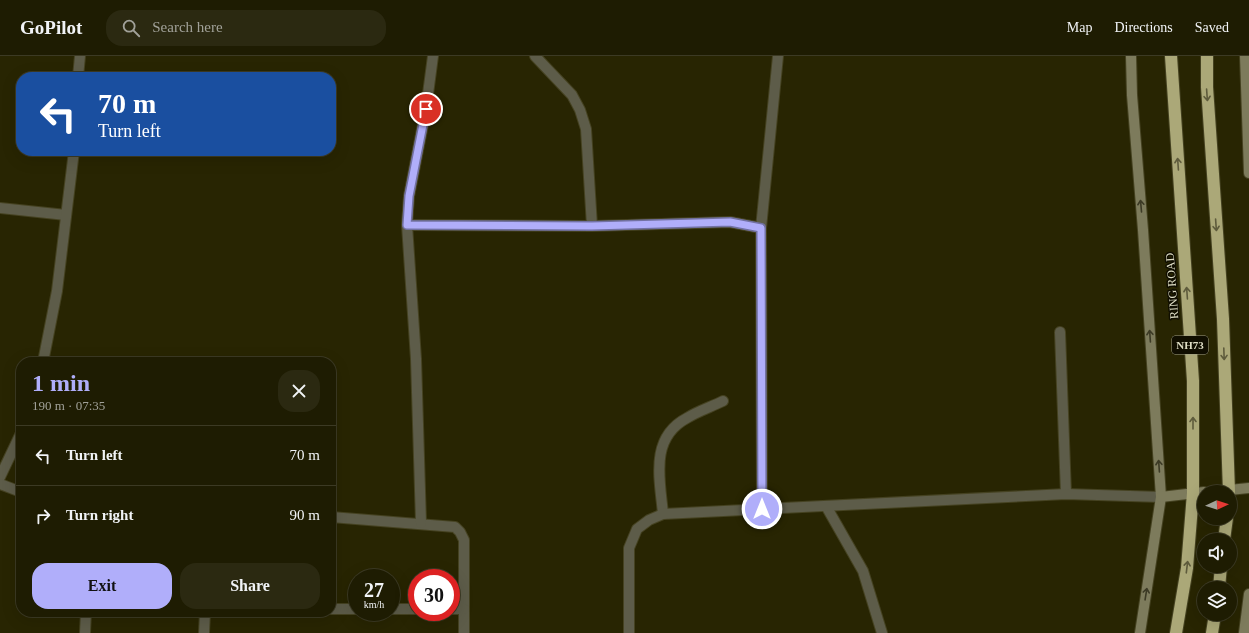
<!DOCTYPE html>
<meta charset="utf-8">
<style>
body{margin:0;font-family:"Times New Roman",serif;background:#2b2911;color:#f1f3f6;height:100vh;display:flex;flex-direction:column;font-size:15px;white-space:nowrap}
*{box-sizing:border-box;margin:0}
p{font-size:13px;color:#a1a199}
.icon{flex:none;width:22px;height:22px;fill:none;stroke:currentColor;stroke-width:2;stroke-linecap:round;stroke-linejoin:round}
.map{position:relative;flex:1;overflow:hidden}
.sheet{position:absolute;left:16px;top:301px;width:320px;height:260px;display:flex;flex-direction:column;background:#1e1c02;border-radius:16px;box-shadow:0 4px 16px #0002,0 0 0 1px #3c3a24}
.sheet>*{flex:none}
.guide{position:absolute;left:16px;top:16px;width:320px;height:84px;border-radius:16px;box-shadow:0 4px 16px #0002,0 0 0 1px #3c3a24;background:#1a4fa0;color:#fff;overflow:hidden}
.needle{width:26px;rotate:86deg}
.fabs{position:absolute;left:1197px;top:429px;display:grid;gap:8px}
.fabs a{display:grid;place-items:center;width:40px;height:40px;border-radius:50%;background:#1e1c02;box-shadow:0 4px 16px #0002,0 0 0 1px #3c3a24;font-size:20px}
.speed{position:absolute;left:348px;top:513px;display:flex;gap:8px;font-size:20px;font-weight:700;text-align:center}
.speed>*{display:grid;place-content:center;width:52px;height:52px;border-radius:50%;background:#1e1c02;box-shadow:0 4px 16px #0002,0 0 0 1px #3c3a24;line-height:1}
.speed small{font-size:10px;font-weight:400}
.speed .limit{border:6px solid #d22;background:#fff;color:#111}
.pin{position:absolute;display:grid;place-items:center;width:34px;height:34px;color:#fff;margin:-17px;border:2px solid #fff;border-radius:50%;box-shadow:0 1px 4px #0007}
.me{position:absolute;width:44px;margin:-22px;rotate:0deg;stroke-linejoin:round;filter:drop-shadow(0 0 3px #0008)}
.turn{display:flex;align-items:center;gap:14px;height:84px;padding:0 16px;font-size:18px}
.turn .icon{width:52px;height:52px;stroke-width:2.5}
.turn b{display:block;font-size:28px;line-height:34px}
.round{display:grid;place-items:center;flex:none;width:42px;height:42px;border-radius:16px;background:#2b2911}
.overview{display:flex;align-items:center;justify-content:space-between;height:68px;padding:0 16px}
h1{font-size:24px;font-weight:700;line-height:30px;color:#b0aefa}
.action{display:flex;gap:8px;margin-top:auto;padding:8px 16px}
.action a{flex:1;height:46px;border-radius:16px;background:#b0aefa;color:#111;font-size:16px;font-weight:700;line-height:46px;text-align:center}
.action a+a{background:#2b2911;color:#f1f3f6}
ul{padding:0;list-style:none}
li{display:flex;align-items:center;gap:12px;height:60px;padding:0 16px;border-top:1px solid #3c3a24}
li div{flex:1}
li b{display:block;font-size:15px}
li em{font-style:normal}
header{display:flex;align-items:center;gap:24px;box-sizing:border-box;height:56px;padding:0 20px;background:#1e1c02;border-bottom:1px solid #3c3a24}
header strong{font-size:19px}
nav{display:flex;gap:22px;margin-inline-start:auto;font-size:14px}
.search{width:280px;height:36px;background:#2b2911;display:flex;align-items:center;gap:10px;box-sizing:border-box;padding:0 14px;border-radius:16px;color:#a1a199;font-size:15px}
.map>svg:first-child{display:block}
</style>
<header>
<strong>GoPilot</strong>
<div class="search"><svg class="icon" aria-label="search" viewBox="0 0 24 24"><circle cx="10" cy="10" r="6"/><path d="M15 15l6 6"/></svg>Search here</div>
<nav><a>Map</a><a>Directions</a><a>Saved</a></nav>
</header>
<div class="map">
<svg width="1249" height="577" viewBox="0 0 1249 577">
<rect width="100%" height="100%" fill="#282502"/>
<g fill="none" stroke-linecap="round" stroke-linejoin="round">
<!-- street casing -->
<g stroke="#454221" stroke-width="12">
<g id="street">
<path d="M 535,0 L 572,39 L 580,54 L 586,73 L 592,170"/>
<path d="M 78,21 L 80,0"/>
<path d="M 0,152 L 66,159"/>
<path d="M 407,169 L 592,170 L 730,166 L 761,172 L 778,0"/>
<path d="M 761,172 L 762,453"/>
<path d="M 1060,276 L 1066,438"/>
<path d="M 43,306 L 57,235 L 74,95"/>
<path d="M 0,421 L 21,377"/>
<path d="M 0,428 L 21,436"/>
<path d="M 826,450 L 863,515 L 882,577"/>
<path d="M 663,458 C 660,424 649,382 687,362 C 698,355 711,351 723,345"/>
<path d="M 331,461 L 455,471 L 460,476 L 464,484 L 464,577"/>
<path d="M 421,467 L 416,303 L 407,169 L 409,140 L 426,53 L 433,0"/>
<path d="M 331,553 L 357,553"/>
<path d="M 391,553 L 417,553"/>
<path d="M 451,553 L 464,553"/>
<path d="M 85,577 L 86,556"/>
<path d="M 204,577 L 205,556"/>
<path d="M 629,577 L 629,492 L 637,473 L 649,464 L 663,458 L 1066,438 L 1161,441"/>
</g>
</g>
<!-- secondary casing -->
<g stroke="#454221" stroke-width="12">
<g id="secondary">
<path d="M 1131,0 L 1132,39 L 1143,174 L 1161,441 L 1140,577"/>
<path d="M 1245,0 L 1249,117"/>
<path d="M 1210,436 L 1249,432"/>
<path d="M 1161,441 L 1204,436"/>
<path d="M 1244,577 L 1249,538"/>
</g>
</g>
<!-- highway casing -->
<g stroke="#454221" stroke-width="14">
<g id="highway">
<path d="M 1171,0 L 1193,325 L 1193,437 L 1187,512 L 1176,577"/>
<path d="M 1207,0 L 1207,31 L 1223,263 L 1229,436"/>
<path d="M 1224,484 L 1227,462"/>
<path d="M 1219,532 L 1221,510"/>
<path d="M 1212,577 L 1215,558"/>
</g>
</g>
<!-- street -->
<use href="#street" stroke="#5d5c49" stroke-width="10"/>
<!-- secondary -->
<use href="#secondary" stroke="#7d7b5c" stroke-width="10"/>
<!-- highway -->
<use href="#highway" stroke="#aba878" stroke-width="12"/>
</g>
<!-- one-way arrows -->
<defs><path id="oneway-shaft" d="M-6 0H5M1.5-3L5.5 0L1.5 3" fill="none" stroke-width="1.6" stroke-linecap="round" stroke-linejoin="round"/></defs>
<g stroke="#5e5b3c">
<use href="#oneway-shaft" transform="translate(1207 39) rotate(86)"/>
<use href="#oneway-shaft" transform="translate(1178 108) rotate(-94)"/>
<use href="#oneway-shaft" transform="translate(1216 169) rotate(86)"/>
<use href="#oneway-shaft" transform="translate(1187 237) rotate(-94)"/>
<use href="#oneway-shaft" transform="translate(1224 298) rotate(88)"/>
<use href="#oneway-shaft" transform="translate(1193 367) rotate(-90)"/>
<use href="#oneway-shaft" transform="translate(1187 511) rotate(-83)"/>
</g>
<g stroke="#3c3a25">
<use href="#oneway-shaft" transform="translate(1141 150) rotate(-95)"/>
<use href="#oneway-shaft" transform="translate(1150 280) rotate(-94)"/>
<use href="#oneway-shaft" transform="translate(1159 410) rotate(-94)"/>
<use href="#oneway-shaft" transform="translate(1146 538) rotate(-81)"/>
</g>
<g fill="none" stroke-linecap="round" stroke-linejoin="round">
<!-- route casing -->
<g stroke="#7271a2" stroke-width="10">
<path id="route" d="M 426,53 L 409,140 L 407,169 L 592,170 L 730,166 L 761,172 L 762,453"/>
</g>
<!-- route -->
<use href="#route" stroke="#b0aefa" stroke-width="7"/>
</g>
<g text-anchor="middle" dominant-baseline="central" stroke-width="3" stroke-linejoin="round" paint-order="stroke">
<!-- shield labels -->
<rect fill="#100e00" stroke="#a09f89" stroke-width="1" x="1172" y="280" width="36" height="18" rx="3"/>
<g font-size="11" font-weight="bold" fill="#deddc4">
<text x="1190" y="289">NH73</text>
</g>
<!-- street labels -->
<g font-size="12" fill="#deddc4" stroke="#100e00">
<text transform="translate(1172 230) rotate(-94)">RING ROAD</text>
</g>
</g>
</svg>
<div class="fabs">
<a><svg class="needle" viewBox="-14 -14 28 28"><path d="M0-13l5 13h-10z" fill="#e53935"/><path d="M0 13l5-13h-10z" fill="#a1a199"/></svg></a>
<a><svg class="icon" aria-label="sound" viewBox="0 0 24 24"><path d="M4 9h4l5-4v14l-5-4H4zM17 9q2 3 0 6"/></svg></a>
<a><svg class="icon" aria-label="layers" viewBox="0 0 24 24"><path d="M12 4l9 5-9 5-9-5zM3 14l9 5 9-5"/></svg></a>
</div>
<div class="speed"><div>27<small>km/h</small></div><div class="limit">30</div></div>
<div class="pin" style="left:426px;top:53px;background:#d93025"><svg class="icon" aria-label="arrive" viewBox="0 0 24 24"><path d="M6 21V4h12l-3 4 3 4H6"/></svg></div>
<svg class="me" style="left:762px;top:453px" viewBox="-20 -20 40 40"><circle r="17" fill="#b0aefa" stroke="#fff" stroke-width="3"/><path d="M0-11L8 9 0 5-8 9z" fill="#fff"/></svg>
<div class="guide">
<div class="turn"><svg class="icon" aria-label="left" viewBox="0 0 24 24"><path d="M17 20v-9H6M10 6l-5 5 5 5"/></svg><div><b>70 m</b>Turn left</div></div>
</div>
<section class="sheet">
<div class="overview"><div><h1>1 min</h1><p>190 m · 07:35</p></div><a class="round"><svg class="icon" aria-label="close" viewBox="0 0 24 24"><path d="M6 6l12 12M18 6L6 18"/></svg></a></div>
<ul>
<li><svg class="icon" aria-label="left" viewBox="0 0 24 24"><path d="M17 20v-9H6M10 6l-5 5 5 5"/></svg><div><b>Turn left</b></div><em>70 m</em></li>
<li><svg class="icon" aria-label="right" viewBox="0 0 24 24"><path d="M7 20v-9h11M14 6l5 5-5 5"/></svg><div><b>Turn right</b></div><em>90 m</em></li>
</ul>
<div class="action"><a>Exit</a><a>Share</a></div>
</section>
</div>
